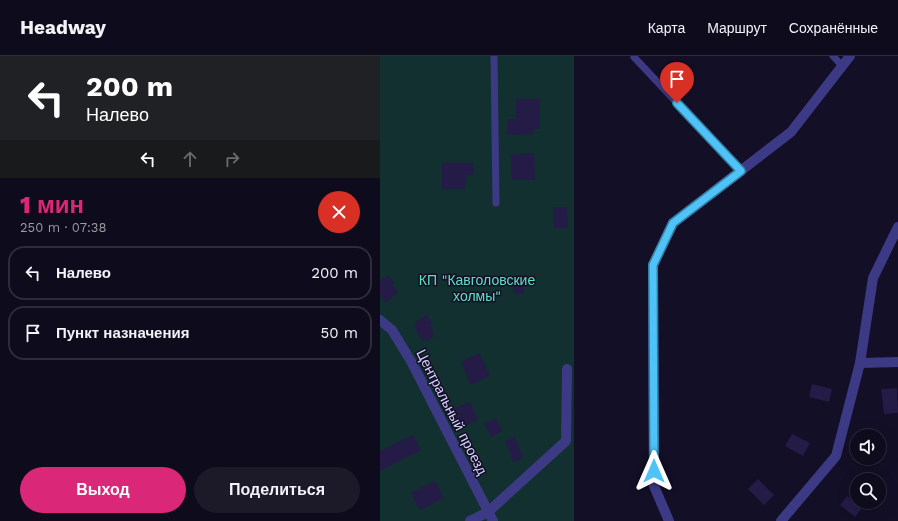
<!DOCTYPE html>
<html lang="ru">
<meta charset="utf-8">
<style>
body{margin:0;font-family:"Work Sans",sans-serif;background:#1c1929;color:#f1f3f6;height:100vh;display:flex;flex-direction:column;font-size:15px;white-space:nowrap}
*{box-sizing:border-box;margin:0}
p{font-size:13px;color:#9b9ba3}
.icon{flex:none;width:22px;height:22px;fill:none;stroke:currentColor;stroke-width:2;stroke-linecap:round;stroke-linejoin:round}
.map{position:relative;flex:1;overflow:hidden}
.sheet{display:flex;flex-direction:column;background:#0e0b1c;width:380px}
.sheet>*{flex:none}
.guide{background:#202124;color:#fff;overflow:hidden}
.controls{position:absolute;left:470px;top:373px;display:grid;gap:8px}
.controls a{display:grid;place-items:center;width:36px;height:36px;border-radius:50%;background:#0e0b1c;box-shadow:0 4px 16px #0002,0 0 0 1px #2e2b3b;font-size:20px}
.pin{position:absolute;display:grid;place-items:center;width:34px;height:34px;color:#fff;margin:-41px -17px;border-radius:50% 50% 50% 0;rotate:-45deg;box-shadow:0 0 4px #0007}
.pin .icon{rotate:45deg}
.me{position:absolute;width:44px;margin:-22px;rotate:0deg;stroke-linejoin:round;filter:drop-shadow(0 0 3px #0008)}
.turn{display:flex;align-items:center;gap:14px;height:84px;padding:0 20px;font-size:18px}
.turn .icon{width:52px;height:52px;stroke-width:2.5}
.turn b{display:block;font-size:28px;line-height:34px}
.lanes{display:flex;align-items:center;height:38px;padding:0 20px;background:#0003;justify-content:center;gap:20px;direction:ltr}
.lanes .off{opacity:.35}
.round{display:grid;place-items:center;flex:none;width:42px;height:42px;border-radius:21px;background:#1c1929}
.headline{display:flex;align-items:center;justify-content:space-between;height:68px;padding:0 20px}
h1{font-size:24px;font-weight:800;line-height:30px;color:#db2777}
.primary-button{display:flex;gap:8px;margin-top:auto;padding:8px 20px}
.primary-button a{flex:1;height:46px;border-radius:24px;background:#db2777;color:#fff;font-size:16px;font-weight:800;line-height:46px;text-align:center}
.primary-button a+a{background:#1c1929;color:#f1f3f6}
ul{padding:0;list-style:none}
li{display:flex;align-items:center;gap:12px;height:54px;margin:0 8px 6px;padding:0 12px;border:2px solid #2e2b3b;border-radius:16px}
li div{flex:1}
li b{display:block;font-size:15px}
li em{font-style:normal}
header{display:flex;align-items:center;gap:24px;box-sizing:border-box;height:56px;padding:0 20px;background:#0e0b1c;border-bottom:1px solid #2e2b3b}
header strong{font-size:19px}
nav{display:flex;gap:22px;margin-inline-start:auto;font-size:14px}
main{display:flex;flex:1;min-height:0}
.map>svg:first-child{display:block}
</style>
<header>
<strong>Headway</strong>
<nav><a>Карта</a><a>Маршрут</a><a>Сохранённые</a></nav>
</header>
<main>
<section class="sheet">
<div class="guide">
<div class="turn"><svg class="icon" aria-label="left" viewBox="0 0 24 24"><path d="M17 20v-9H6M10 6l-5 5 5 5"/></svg><div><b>200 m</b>Налево</div></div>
<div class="lanes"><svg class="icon" aria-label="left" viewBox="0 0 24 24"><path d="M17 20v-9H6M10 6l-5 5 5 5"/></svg><svg class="icon off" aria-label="ahead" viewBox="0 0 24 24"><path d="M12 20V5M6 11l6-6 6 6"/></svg><svg class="icon off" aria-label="right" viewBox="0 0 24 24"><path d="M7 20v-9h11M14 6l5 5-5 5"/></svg></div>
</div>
<div class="headline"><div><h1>1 мин</h1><p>250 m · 07:38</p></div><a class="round" style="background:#d93025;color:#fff"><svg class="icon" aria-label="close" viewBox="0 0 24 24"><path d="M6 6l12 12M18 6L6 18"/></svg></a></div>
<ul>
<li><svg class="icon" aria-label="left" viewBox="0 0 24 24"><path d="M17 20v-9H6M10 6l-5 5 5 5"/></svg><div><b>Налево</b></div><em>200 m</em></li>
<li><svg class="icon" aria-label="arrive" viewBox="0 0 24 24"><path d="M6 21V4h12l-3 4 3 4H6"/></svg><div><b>Пункт назначения</b></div><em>50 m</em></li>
</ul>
<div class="primary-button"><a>Выход</a><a>Поделиться</a></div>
</section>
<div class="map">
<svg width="518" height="465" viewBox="0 0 518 465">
<rect width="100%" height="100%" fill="#130f26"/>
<!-- green -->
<rect fill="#12302f" x="0" y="0" width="194" height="465"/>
<!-- building -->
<g fill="#241b47">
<path d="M 136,43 L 159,43 L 160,73 L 154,73 L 154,78 L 127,79 L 127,63 L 136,63 Z"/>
<path d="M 154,97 L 155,124 L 132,124 L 131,98 Z"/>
<path d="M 62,107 L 94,107 L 94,119 L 85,119 L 86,133 L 62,133 Z"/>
<path d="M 173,151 L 187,151 L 188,172 L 174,172 Z"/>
<path d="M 8,219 L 15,227 L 12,229 L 18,236 L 6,247 L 0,240 L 0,226 Z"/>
<path d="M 140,221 L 145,236 L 135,239 L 130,224 Z"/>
<path d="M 47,259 L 53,268 L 50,269 L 53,275 L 52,276 L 54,281 L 47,285 L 46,283 L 42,285 L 34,270 L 38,267 L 36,265 Z"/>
<path d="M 99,297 L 110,320 L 91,329 L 81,306 Z"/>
<path d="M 432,328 L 452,333 L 449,346 L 429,341 Z"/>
<path d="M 517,332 L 518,357 L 504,358 L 501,333 Z"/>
<path d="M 90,346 L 98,363 L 79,373 L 70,355 Z"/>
<path d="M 116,362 L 122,375 L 111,381 L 104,367 Z"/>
<path d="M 412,378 L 430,387 L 423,400 L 405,390 Z"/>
<path d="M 33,379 L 41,394 L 0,415 L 0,395 Z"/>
<path d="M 135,381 L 143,402 L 133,406 L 125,385 Z"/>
<path d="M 378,423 L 394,439 L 384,449 L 368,433 Z"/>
<path d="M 55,425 L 64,442 L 40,454 L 31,437 Z"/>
<path d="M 467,440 L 482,452 L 475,461 L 460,449 Z"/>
</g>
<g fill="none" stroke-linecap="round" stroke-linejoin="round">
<!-- service -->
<g stroke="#3d3a85" stroke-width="7">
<path d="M 114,0 L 116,147"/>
<path d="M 453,0 L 462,10"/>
<path d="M 254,1 L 361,115"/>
</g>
<!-- minor -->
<g stroke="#3d3a85" stroke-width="10">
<path d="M 0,264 L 12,274 L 32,307 L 113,465"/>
<path d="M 480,307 L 518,306"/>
<path d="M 90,465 L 108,456 L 186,385 L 187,313"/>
<path d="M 289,465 L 274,430 L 273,209 L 293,167 L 411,76 L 470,0"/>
<path d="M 401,465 L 456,400 L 480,307 L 493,222 L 518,171"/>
</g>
</g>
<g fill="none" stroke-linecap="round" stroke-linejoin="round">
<!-- route casing -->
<g stroke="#337fa1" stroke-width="10">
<path id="route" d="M 274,415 L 273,209 L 293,167 L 361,115 L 297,47"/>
</g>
<!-- route -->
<use href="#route" stroke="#4fc3f7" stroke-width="7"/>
</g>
<g text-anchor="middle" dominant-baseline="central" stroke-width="3" stroke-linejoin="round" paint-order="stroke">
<!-- park labels -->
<g font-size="14" fill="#5fe0c0" stroke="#130f26">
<text x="97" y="224">КП "Кавголовские<tspan x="97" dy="16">холмы"</tspan></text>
</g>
<!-- street labels -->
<g font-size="14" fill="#d9d4ff" stroke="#130f26">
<text transform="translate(72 356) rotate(63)">Центральный проезд</text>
</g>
</g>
</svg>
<div class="controls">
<a><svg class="icon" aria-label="sound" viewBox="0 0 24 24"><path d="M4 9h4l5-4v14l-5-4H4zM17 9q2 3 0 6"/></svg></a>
<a><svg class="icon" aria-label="search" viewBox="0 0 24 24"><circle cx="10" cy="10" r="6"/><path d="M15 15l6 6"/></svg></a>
</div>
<div class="pin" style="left:297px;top:47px;background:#d93025"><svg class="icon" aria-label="arrive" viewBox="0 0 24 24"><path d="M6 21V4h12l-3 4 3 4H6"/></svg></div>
<svg class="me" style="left:274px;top:415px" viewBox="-20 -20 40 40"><path d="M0-17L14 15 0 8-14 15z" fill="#4fc3f7" stroke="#fff" stroke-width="4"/></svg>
</div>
</main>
